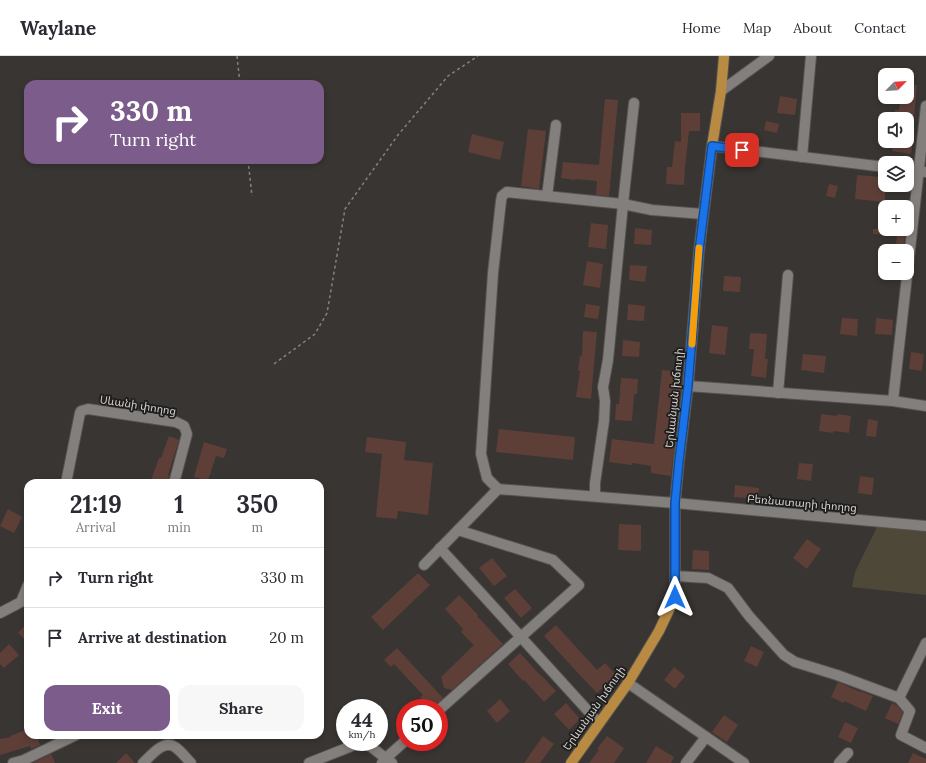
<!DOCTYPE html>
<meta charset="utf-8">
<style>
body{margin:0;font-family:Lora,"Noto Sans Armenian",serif;background:#f7f7f7;color:#2b2b33;height:100vh;display:flex;flex-direction:column;font-size:15px;white-space:nowrap}
*{box-sizing:border-box;margin:0}
p{font-size:13px;color:#7c7c81}
.icon{flex:none;width:22px;height:22px;fill:none;stroke:currentColor;stroke-width:2;stroke-linecap:round;stroke-linejoin:round}
.map{position:relative;flex:1;overflow:hidden}
.side{position:absolute;left:24px;top:423px;width:300px;height:260px;display:flex;flex-direction:column;background:#fff;border-radius:12px;box-shadow:0 2px 6px #0003}
.side>*{flex:none}
.top-card{position:absolute;left:24px;top:24px;width:300px;height:84px;border-radius:12px;box-shadow:0 2px 6px #0003;background:#7b5c8a;color:#fff;overflow:hidden}
.needle{width:26px;rotate:65deg}
.tools{position:absolute;left:878px;top:12px;display:grid;gap:8px}
.tools a{display:grid;place-items:center;width:36px;height:36px;border-radius:8px;background:#fff;box-shadow:0 2px 6px #0003;font-size:20px}
.speed{position:absolute;left:336px;top:643px;display:flex;gap:8px;font-size:20px;font-weight:700;text-align:center}
.speed>*{display:grid;place-content:center;width:52px;height:52px;border-radius:50%;background:#fff;box-shadow:0 2px 6px #0003;line-height:1}
.speed small{font-size:10px;font-weight:400}
.speed .limit{border:6px solid #d22;background:#fff;color:#111}
.pin{position:absolute;display:grid;place-items:center;width:34px;height:34px;color:#fff;margin:-17px;border-radius:8px;box-shadow:0 2px 6px #0006}
.me{position:absolute;width:44px;margin:-22px;rotate:0deg;stroke-linejoin:round;filter:drop-shadow(0 0 3px #0008)}
.turn{display:flex;align-items:center;gap:14px;height:84px;padding:0 20px;font-size:18px}
.turn .icon{width:52px;height:52px;stroke-width:2.5}
.turn b{display:block;font-size:28px;line-height:34px}
.eta{display:flex;justify-content:space-evenly;align-items:center;height:68px;text-align:center}
.eta b{font-size:24px;font-weight:700;line-height:28px}
.cta{display:flex;gap:8px;margin-top:auto;padding:8px 20px}
.cta a{flex:1;height:46px;border-radius:12px;background:#7b5c8a;color:#fff;font-size:16px;font-weight:700;line-height:46px;text-align:center}
.cta a+a{background:#f7f7f7;color:#2b2b33}
ul{padding:0;list-style:none}
li{display:flex;align-items:center;gap:12px;height:60px;padding:0 20px;border-top:1px solid #e1e1e2}
li div{flex:1}
li b{display:block;font-size:15px}
li em{font-style:normal}
header{display:flex;align-items:center;gap:24px;box-sizing:border-box;height:56px;padding:0 20px;background:#fff;border-bottom:1px solid #e1e1e2}
header strong{font-size:19px}
nav{display:flex;gap:22px;margin-inline-start:auto;font-size:14px}
.map>svg:first-child{display:block}
</style>
<header>
<strong>Waylane</strong>
<nav><a>Home</a><a>Map</a><a>About</a><a>Contact</a></nav>
</header>
<div class="map">
<svg width="926" height="707" viewBox="0 0 926 707">
<rect width="100%" height="100%" fill="#383532"/>
<!-- green -->
<path fill="#4e4839" d="M 878,469 L 926,473 L 926,539 L 852,531 L 855,516 Z"/>
<!-- building -->
<g fill="#5d3f38">
<path d="M 907,27 L 917,29 L 912,82 L 907,82 L 907,63 L 894,63 L 895,54 L 899,54 L 901,41 L 907,41 Z"/>
<path d="M 780,40 L 797,43 L 795,59 L 777,57 Z"/>
<path d="M 605,43 L 618,44 L 609,140 L 596,139 L 597,125 L 575,123 L 575,124 L 561,122 L 563,106 L 599,109 Z"/>
<path d="M 681,57 L 700,57 L 700,75 L 689,75 L 685,112 L 684,129 L 666,128 L 667,111 L 672,111 L 675,85 L 681,86 Z"/>
<path d="M 766,65 L 779,68 L 777,77 L 764,74 Z"/>
<path d="M 528,73 L 546,75 L 539,133 L 521,130 Z"/>
<path d="M 472,78 L 504,86 L 500,104 L 468,96 Z"/>
<path d="M 893,85 L 913,85 L 911,98 L 892,95 Z"/>
<path d="M 857,119 L 881,121 L 880,127 L 885,127 L 885,146 L 855,143 Z"/>
<path d="M 829,128 L 838,130 L 835,142 L 826,140 Z"/>
<path d="M 591,167 L 608,169 L 606,193 L 588,191 Z"/>
<path d="M 635,172 L 652,174 L 651,189 L 634,188 Z"/>
<path d="M 873,173 L 906,173 L 903,195 L 895,195 L 897,180 L 873,178 Z"/>
<path d="M 587,205 L 603,208 L 600,232 L 583,229 Z"/>
<path d="M 630,209 L 647,210 L 645,226 L 629,224 Z"/>
<path d="M 724,220 L 741,221 L 740,236 L 723,235 Z"/>
<path d="M 586,248 L 600,250 L 598,263 L 584,261 Z"/>
<path d="M 628,248 L 645,250 L 644,265 L 627,264 Z"/>
<path d="M 842,262 L 858,263 L 857,280 L 840,278 Z"/>
<path d="M 876,262 L 893,264 L 892,279 L 875,278 Z"/>
<path d="M 712,269 L 728,271 L 725,299 L 709,297 Z"/>
<path d="M 583,275 L 597,276 L 591,343 L 576,341 L 580,315 L 578,315 L 580,299 L 582,300 Z"/>
<path d="M 750,277 L 767,278 L 765,303 L 768,303 L 766,322 L 751,320 L 754,293 L 749,293 Z"/>
<path d="M 623,284 L 640,286 L 639,301 L 622,300 Z"/>
<path d="M 911,296 L 924,298 L 922,315 L 909,313 Z"/>
<path d="M 803,298 L 826,300 L 824,317 L 801,314 Z"/>
<path d="M 662,314 L 683,316 L 671,420 L 651,417 L 651,410 L 632,407 L 632,409 L 609,406 L 612,383 L 654,388 Z"/>
<path d="M 621,322 L 638,323 L 637,338 L 634,338 L 632,365 L 615,364 L 616,348 L 619,348 Z"/>
<path d="M 821,358 L 837,360 L 837,358 L 851,360 L 849,377 L 833,375 L 833,377 L 819,375 Z"/>
<path d="M 868,363 L 878,365 L 876,381 L 866,380 Z"/>
<path d="M 499,373 L 575,381 L 573,404 L 496,396 Z"/>
<path d="M 169,380 L 179,384 L 168,419 L 169,419 L 168,427 L 150,427 L 159,402 L 161,402 Z"/>
<path d="M 367,381 L 406,386 L 404,404 L 433,407 L 428,459 L 398,455 L 397,463 L 376,461 L 382,398 L 365,396 Z"/>
<path d="M 204,386 L 227,393 L 224,402 L 216,400 L 208,425 L 194,421 Z"/>
<path d="M 799,407 L 813,408 L 811,425 L 797,423 Z"/>
<path d="M 860,420 L 874,422 L 872,439 L 858,437 Z"/>
<path d="M 735,429 L 759,432 L 758,443 L 734,441 Z"/>
<path d="M 8,453 L 22,461 L 14,477 L 0,470 Z"/>
<path d="M 619,468 L 641,469 L 641,495 L 618,494 Z"/>
<path d="M 807,483 L 821,493 L 807,513 L 793,502 Z"/>
<path d="M 693,494 L 709,495 L 709,514 L 692,513 Z"/>
<path d="M 492,502 L 507,520 L 494,530 L 479,512 Z"/>
<path d="M 418,517 L 430,529 L 383,574 L 371,561 Z"/>
<path d="M 515,533 L 532,552 L 521,562 L 504,542 Z"/>
<path d="M 459,539 L 478,559 L 477,560 L 503,588 L 452,634 L 444,632 L 441,621 L 474,589 L 461,576 L 463,573 L 445,553 Z"/>
<path d="M 28,566 L 28,587 L 18,577 Z"/>
<path d="M 556,569 L 597,614 L 605,607 L 616,619 L 597,637 L 578,617 L 544,580 Z"/>
<path d="M 9,588 L 19,599 L 4,612 L 0,608 L 0,597 Z"/>
<path d="M 751,590 L 764,596 L 757,611 L 744,605 Z"/>
<path d="M 397,592 L 443,642 L 433,652 L 431,652 L 420,641 L 423,639 L 394,608 L 391,611 L 384,604 Z"/>
<path d="M 520,597 L 541,620 L 541,619 L 556,635 L 544,646 L 524,624 L 523,625 L 508,608 Z"/>
<path d="M 674,611 L 685,620 L 675,633 L 664,624 Z"/>
<path d="M 838,626 L 860,636 L 860,635 L 873,640 L 866,655 L 844,645 L 844,647 L 831,641 Z"/>
<path d="M 500,643 L 510,655 L 497,667 L 487,655 Z"/>
<path d="M 566,647 L 580,663 L 569,674 L 554,658 Z"/>
<path d="M 892,647 L 896,649 L 903,656 L 898,668 L 885,662 Z"/>
<path d="M 724,659 L 738,669 L 727,686 L 712,676 Z"/>
<path d="M 845,666 L 858,672 L 851,687 L 838,681 Z"/>
<path d="M 28,673 L 28,679 L 36,679 L 40,689 L 31,693 L 30,690 L 0,699 L 0,683 L 11,681 L 10,680 Z"/>
<path d="M 543,680 L 554,688 L 540,707 L 524,707 Z"/>
<path d="M 607,680 L 624,692 L 614,707 L 589,707 L 599,694 L 597,693 Z"/>
<path d="M 656,690 L 674,701 L 671,707 L 646,707 Z"/>
<path d="M 126,697 L 135,707 L 116,707 Z"/>
<path d="M 913,697 L 926,703 L 926,707 L 908,707 Z"/>
<path d="M 51,698 L 55,707 L 33,707 Z"/>
</g>
<g fill="none" stroke-linecap="round" stroke-linejoin="round">
<!-- minor casing -->
<g stroke="#555250" stroke-width="12">
<g id="minor">
<path d="M 721,35 L 769,0"/>
<path d="M 712,90 L 885,111"/>
<path d="M 802,101 L 811,0"/>
<path d="M 907,114 L 925,116"/>
<path d="M 547,140 L 556,69"/>
<path d="M 688,330 L 893,345 L 926,350"/>
<path d="M 778,337 L 788,219"/>
<path d="M 893,345 L 926,50"/>
<path d="M 66,427 L 80,357 L 81,355 L 88,353 L 176,366 L 184,370 L 187,378 L 174,427"/>
<path d="M 498,433 L 487,422 L 481,398 L 493,217 L 501,145 L 502,140 L 507,136 L 623,148 L 652,154 L 703,158"/>
<path d="M 595,440 L 595,427 L 604,365 L 605,345 L 603,331 L 608,304 L 623,148 L 634,47"/>
<path d="M 440,492 L 599,667"/>
<path d="M 424,509 L 498,433 L 675,447 L 926,470"/>
<path d="M 675,520 L 708,522 L 728,532 L 749,560 L 784,599 L 795,606 L 837,619 L 899,642"/>
<path d="M 0,557 L 21,546 L 28,529"/>
<path d="M 926,587 L 899,642 L 910,655 L 901,679 L 926,692"/>
<path d="M 628,627 L 744,707"/>
<path d="M 439,654 L 579,529 L 553,504 L 458,474"/>
<path d="M 13,707 L 24,704 L 76,679"/>
<path d="M 143,707 C 151,700 163,683 175,691 C 181,695 186,702 191,707"/>
<path d="M 309,707 L 357,688 L 366,687 L 392,707"/>
<path d="M 382,707 L 386,702 L 405,685"/>
<path d="M 686,707 L 706,681"/>
<path d="M 839,707 L 848,697"/>
</g>
</g>
<!-- major casing -->
<g stroke="#555250" stroke-width="12">
<path id="major" d="M 571,707 L 628,627 L 659,575 L 675,541 L 675,447 L 679,405 L 688,330 L 699,195 L 712,90 L 721,35 L 724,0"/>
</g>
<!-- path -->
<g stroke="#858280" stroke-width="1.5" stroke-dasharray="3 3" stroke-linecap="butt">
<path d="M 237,0 L 240,28"/>
<path d="M 248,104 L 252,140"/>
<path d="M 274,308 L 315,278 L 327,257 L 345,153 L 398,79 L 448,20 L 478,0"/>
</g>
<!-- minor -->
<use href="#minor" stroke="#837f7c" stroke-width="10"/>
<!-- major -->
<use href="#major" stroke="#b98b42" stroke-width="10"/>
</g>
<g fill="none" stroke-linecap="round" stroke-linejoin="round">
<!-- route casing -->
<g stroke="#114b97" stroke-width="10">
<path id="route" d="M 675,541 L 675,447 L 679,405 L 688,330 L 699,195 L 712,90 L 742,94"/>
</g>
<!-- route -->
<use href="#route" stroke="#1a73e8" stroke-width="7"/>
<!-- slow -->
<path stroke="#f59e0b" stroke-width="7" d="M 692,288 L 699,192"/>
</g>
<g text-anchor="middle" dominant-baseline="central" stroke-width="3.5" stroke-linejoin="round" paint-order="stroke">
<!-- street labels -->
<g font-size="11" fill="#d3d1cf" stroke="#1e1d1c">
<text transform="translate(674 342) rotate(-84)">Երևանյան խճուղի</text>
<text transform="translate(138 349) rotate(9)">Սևանի փողոց</text>
<text transform="translate(802 447) rotate(5)">Բեռնատարի փողոց</text>
<text transform="translate(594 652) rotate(-55)">Երևանյան խճուղի</text>
</g>
</g>
</svg>
<div class="tools">
<a><svg class="needle" viewBox="-14 -14 28 28"><path d="M0-13l5 13h-10z" fill="#e53935"/><path d="M0 13l5-13h-10z" fill="#7c7c81"/></svg></a>
<a><svg class="icon" aria-label="sound" viewBox="0 0 24 24"><path d="M4 9h4l5-4v14l-5-4H4zM17 9q2 3 0 6"/></svg></a>
<a><svg class="icon" aria-label="layers" viewBox="0 0 24 24"><path d="M12 4l9 5-9 5-9-5zM3 14l9 5 9-5"/></svg></a>
<a>+</a>
<a>−</a>
</div>
<div class="speed"><div>44<small>km/h</small></div><div class="limit">50</div></div>
<div class="pin" style="left:742px;top:94px;background:#d93025"><svg class="icon" aria-label="arrive" viewBox="0 0 24 24"><path d="M6 21V4h12l-3 4 3 4H6"/></svg></div>
<svg class="me" style="left:675px;top:541px" viewBox="-20 -20 40 40"><path d="M0-17L14 15 0 8-14 15z" fill="#1a73e8" stroke="#fff" stroke-width="4"/></svg>
<div class="top-card">
<div class="turn"><svg class="icon" aria-label="right" viewBox="0 0 24 24"><path d="M7 20v-9h11M14 6l5 5-5 5"/></svg><div><b>330 m</b>Turn right</div></div>
</div>
<section class="side">
<div class="eta">
<div><b>21:19</b><p>Arrival</p></div>
<div><b>1</b><p>min</p></div>
<div><b>350</b><p>m</p></div>
</div>
<ul>
<li><svg class="icon" aria-label="right" viewBox="0 0 24 24"><path d="M7 20v-9h11M14 6l5 5-5 5"/></svg><div><b>Turn right</b></div><em>330 m</em></li>
<li><svg class="icon" aria-label="arrive" viewBox="0 0 24 24"><path d="M6 21V4h12l-3 4 3 4H6"/></svg><div><b>Arrive at destination</b></div><em>20 m</em></li>
</ul>
<div class="cta"><a>Exit</a><a>Share</a></div>
</section>
</div>
